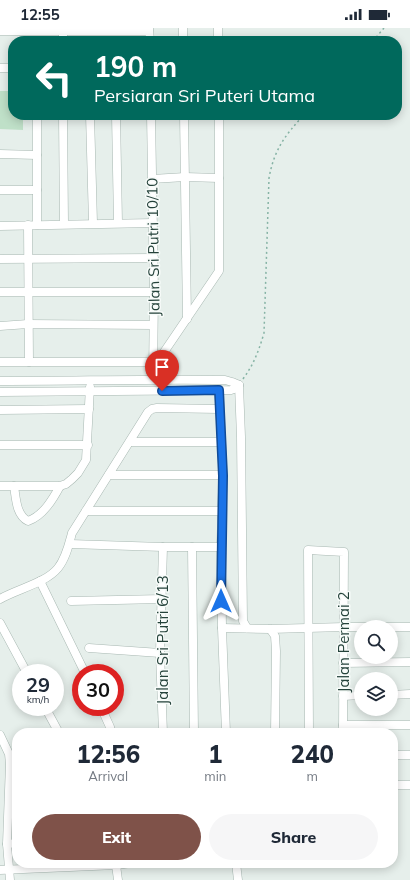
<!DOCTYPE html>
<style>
body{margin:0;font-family:Mulish,sans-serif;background:#f6f6f7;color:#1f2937;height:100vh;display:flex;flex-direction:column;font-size:15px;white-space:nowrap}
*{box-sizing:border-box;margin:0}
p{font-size:13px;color:#747a83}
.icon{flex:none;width:22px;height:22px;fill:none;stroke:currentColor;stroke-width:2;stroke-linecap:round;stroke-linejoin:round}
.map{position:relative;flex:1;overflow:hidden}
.panel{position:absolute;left:12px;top:700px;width:386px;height:140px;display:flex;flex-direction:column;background:#fff;border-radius:16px;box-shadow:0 2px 10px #0003}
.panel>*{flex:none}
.banner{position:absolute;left:8px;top:8px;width:394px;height:84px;border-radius:16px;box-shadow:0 2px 10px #0003;background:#00695c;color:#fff;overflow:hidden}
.buttons{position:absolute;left:354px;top:592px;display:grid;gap:8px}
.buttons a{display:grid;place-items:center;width:44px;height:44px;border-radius:50%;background:#fff;box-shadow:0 2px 10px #0003;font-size:20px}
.speed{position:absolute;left:12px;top:636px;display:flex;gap:8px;font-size:20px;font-weight:700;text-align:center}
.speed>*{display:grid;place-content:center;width:52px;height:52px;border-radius:50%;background:#fff;box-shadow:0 2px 10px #0003;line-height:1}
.speed small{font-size:10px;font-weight:400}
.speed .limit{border:6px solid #d22;background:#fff;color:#111}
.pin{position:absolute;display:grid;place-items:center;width:34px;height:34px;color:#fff;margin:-41px -17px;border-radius:50% 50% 50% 0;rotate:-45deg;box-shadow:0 0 4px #0007}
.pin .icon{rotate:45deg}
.me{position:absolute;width:44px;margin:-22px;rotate:0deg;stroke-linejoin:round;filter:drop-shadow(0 0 3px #0008)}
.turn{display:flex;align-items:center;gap:14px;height:84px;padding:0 20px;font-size:18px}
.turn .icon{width:52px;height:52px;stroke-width:2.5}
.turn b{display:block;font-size:28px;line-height:34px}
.eta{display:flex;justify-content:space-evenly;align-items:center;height:68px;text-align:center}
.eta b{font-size:24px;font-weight:800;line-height:28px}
.action{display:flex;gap:8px;margin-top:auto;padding:8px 20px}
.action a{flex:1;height:46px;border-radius:24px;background:#7f5249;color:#fff;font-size:16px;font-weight:800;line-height:46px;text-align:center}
.action a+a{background:#f6f6f7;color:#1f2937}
.status{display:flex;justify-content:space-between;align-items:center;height:28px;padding:0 20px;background:#fff;direction:ltr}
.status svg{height:11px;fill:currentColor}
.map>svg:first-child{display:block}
</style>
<div class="status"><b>12:55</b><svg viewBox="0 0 49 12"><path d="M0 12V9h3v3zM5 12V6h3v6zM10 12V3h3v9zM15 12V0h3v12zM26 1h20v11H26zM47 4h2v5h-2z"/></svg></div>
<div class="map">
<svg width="410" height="852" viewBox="0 0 410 852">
<rect width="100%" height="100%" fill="#e6efeb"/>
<!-- green -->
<path fill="#bfe0c8" d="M 0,63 L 13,63 L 13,87 L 23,87 L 23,102 L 0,101 Z"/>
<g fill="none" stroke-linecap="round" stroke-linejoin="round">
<!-- minor casing -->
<g stroke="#a8b8b2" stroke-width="9">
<g id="minor">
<path d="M 149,0 L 150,13"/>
<path d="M 218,0 L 218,13"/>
<path d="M 0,3 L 149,3"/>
<path d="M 63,13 L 63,0"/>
<path d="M 183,13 L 183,0"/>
<path d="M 0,40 L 13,40"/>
<path d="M 37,87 L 37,197"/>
<path d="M 63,87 L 64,196"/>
<path d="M 90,87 L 93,195"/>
<path d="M 116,87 L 118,195"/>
<path d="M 151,87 L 154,264 L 153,351"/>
<path d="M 184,87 L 187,291"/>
<path d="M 0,126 L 37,127"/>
<path d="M 152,151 L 185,149 L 219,150"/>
<path d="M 0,162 L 37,162"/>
<path d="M 28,197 L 29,334"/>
<path d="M 0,198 L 153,195"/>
<path d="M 0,231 L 154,230"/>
<path d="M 0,264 L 154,264"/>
<path d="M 0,298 L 28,296 L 153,297"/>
<path d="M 0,334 L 154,334 L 160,330 L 219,243 L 219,87"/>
<path d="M 0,353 C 75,353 150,351 225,352 L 232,354 L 239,357"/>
<path d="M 239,357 L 241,409 L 243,593 L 247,600"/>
<path d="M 219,362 L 223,447 L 221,519 L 222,600 L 226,705"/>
<path d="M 0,364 L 231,362 L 234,361 L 239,357"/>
<path d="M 0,382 L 89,381"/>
<path d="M 130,414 L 220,414"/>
<path d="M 0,417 L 88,417"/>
<path d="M 109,447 L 223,447"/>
<path d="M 0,458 L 60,458 L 66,456 L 72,451 L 78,445 L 86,432 L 90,359"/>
<path d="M 14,458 C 16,470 16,487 28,493 C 43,488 53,471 60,458"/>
<path d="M 86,483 L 222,483"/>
<path d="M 70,516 L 163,519 L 221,519"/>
<path d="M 192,519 L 194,705"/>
<path d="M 40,553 L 85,645"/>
<path d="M 0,571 C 17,561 46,555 58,540 C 66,530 69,516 72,505 L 148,384 L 152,381 L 157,380 L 219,381"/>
<path d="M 71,573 L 162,571"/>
<path d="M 0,595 L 27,645"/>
<path d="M 222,600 L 270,601 L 344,599 L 410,599"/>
<path d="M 270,601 L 275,608 L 276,623 L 275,705"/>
<path d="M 89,620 L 160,625"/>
<path d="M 343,635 L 410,634"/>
<path d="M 391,667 L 410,666"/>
<path d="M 343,668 L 361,667"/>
<path d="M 45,679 L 59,705"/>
<path d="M 101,679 L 110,699 L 111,705"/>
<path d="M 343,697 L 410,697"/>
<path d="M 163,705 L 160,625 L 163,519"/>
<path d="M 309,705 L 308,522 L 344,524 L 343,705"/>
<path d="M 0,707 L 9,726 L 10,736 L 7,816 L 10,852"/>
<path d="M 393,727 L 410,727"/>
<path d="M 393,757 L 410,757"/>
<path d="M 7,816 L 17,815"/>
<path d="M 236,835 L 238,852"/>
<path d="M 116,837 L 118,852"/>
<path d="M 0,842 L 116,837 L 131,835"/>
</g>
</g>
<!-- path -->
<g stroke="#86b3a5" stroke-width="1.5" stroke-dasharray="2 3" stroke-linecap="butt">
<path d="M 373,13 L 384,0"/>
<path d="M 243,351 C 254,336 259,322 264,305 L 269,150 C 274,122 285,107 304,87"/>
</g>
<!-- minor -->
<use href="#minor" stroke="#fff" stroke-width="8"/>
</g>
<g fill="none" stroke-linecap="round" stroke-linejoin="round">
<!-- route casing -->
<g stroke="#114b97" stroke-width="10">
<path id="route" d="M 162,363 L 219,362 L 223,448 L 221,573"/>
</g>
<!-- route -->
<use href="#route" stroke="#1a73e8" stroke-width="7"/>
</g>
<g text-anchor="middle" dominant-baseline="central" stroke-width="3" stroke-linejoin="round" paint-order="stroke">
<!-- street labels -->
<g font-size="15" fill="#24423a" stroke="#f7fbf9">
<text transform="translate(153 219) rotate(-91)">Jalan Sri Putri 10/10</text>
<text transform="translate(162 612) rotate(-90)">Jalan Sri Putri 6/13</text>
<text transform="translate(343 614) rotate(-90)">Jalan Permai 2</text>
</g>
</g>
</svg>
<div class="buttons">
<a><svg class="icon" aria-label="search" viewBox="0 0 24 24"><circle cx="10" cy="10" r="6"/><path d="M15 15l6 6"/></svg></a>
<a><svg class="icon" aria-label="layers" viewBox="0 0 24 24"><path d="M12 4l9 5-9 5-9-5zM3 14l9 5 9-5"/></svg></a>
</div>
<div class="speed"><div>29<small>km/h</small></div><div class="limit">30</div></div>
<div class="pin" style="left:162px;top:363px;background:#d93025"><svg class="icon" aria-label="arrive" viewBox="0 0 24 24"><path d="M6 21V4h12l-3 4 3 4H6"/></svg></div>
<svg class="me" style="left:221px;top:573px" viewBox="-20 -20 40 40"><path d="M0-17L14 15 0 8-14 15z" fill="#1a73e8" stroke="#fff" stroke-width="4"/></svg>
<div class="banner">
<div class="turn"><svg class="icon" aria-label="left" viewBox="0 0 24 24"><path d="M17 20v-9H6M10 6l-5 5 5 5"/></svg><div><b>190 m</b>Persiaran Sri Puteri Utama</div></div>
</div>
<section class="panel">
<div class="eta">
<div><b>12:56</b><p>Arrival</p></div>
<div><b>1</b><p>min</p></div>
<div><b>240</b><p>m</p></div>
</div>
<div class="action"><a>Exit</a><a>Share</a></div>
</section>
</div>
